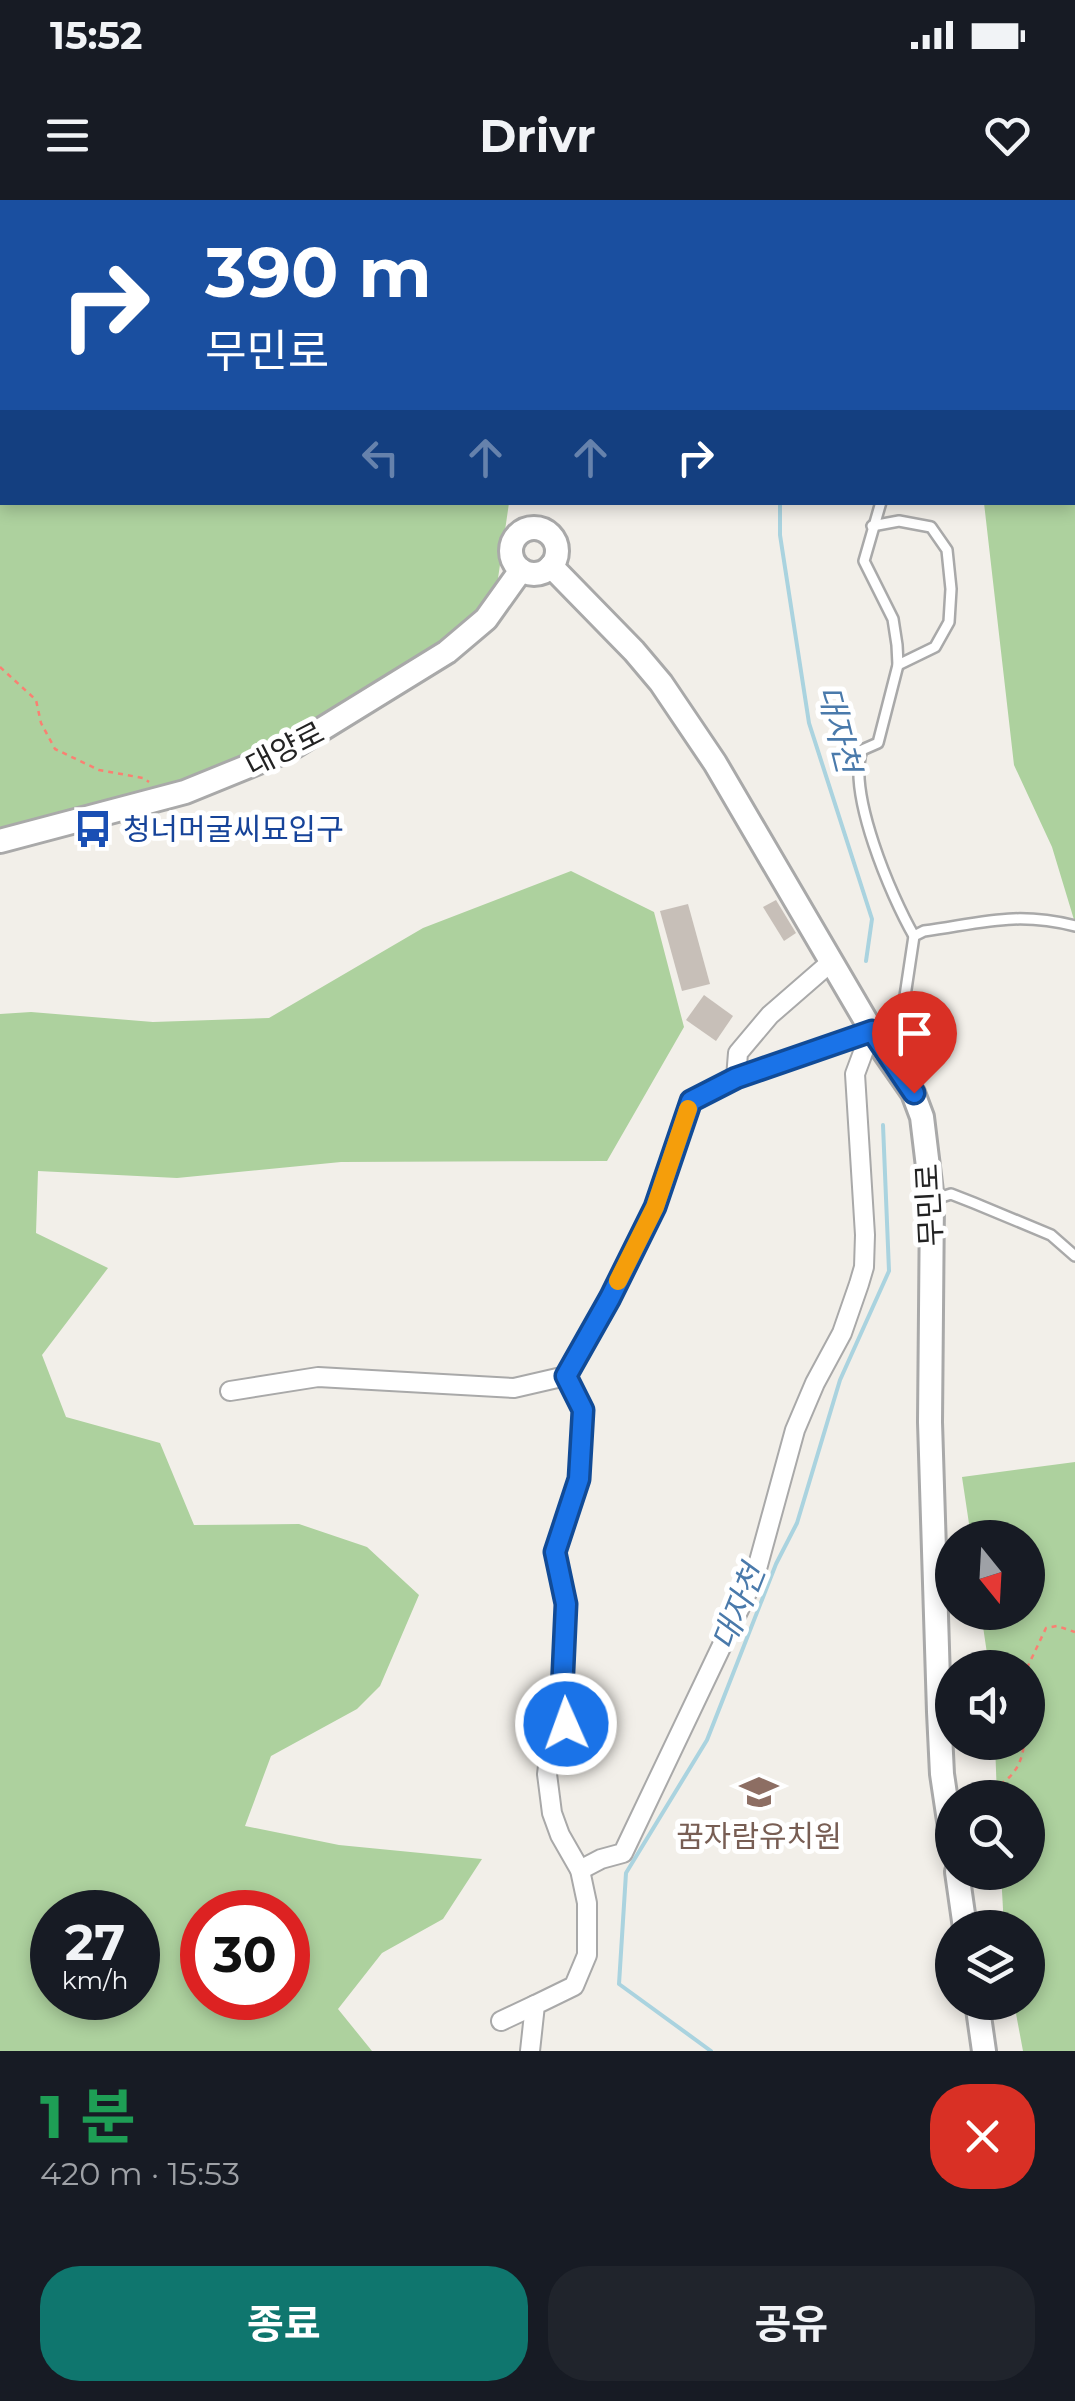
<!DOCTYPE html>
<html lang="ko">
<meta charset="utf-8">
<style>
body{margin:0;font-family:Montserrat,"Noto Sans KR",sans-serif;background:#20242c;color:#f1f3f6;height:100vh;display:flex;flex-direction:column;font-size:38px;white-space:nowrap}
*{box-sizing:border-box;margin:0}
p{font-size:32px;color:#9ea1a6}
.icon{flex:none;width:55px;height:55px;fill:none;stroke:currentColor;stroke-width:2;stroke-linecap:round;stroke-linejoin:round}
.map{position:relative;height:1851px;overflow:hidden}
.details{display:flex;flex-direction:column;background:#171b24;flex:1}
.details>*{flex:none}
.guide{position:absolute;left:0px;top:0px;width:1075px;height:305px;box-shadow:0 5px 15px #0003;background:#1a4fa0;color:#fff;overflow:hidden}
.needle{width:65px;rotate:162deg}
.fabs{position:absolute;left:935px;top:1320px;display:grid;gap:20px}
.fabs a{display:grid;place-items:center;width:110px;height:110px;border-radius:50%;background:#171b24;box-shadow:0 5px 15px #0003;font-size:50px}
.speed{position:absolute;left:30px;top:1690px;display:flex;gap:20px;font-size:50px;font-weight:700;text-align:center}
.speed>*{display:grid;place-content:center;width:130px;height:130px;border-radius:50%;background:#171b24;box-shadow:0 5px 15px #0003;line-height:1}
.speed small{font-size:25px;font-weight:400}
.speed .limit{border:15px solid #d22;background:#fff;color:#111}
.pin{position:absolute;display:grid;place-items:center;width:85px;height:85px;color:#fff;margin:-102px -42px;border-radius:50% 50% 50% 0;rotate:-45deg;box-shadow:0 0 10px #0007}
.pin .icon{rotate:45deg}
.me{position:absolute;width:110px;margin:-55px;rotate:358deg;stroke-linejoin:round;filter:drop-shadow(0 0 8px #0008)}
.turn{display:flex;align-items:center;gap:35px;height:210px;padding:0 40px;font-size:45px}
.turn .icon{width:130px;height:130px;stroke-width:2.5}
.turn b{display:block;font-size:70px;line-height:85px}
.lanes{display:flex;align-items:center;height:95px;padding:0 40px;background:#0003;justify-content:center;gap:50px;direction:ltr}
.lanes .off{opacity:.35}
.round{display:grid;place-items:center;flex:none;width:105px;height:105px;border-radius:40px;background:#20242c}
.overview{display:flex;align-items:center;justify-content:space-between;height:170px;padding:0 40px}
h1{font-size:60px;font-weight:700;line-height:75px;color:#1e9e55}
.action{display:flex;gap:20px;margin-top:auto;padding:20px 40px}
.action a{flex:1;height:115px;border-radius:40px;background:#0f766e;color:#fff;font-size:40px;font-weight:700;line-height:115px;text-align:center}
.action a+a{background:#20242c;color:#f1f3f6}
.status{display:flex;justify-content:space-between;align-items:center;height:70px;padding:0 50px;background:#171b24;direction:ltr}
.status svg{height:28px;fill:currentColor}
header{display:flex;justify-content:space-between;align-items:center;height:130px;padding:0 40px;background:#171b24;font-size:45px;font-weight:700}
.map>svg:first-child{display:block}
</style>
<div class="status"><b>15:52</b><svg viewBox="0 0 49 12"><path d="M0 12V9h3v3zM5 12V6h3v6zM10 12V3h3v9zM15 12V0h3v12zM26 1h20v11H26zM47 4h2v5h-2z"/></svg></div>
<header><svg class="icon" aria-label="menu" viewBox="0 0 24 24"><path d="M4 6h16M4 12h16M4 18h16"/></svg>Drivr<svg class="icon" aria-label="heart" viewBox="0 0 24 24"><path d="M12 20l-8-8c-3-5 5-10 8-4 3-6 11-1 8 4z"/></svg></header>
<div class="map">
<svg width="1075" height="1851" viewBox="0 0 1075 1851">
<rect width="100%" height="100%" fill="#f2efe9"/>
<!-- forest -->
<g fill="#add19e" fill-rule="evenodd">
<path d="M 0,0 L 133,2 L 2,2 L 2,302 L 509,303 L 495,399 L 290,557 L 0,630 Z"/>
<path d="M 1065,0 L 1075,0 L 1075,723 L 1052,647 L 1014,565 L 984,303 L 1072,302 L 1072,2 Z"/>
<path d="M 571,671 L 654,712 L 684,827 L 607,961 L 341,962 L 177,978 L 38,971 L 36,1033 L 108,1068 L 42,1155 L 66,1217 L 160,1243 L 194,1325 L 299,1324 L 367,1347 L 419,1395 L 380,1486 L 357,1509 L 271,1556 L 245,1626 L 339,1645 L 482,1659 L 443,1719 L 382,1753 L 338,1809 L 372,1851 L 0,1851 L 0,814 L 31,812 L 153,822 L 269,818 L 423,728 ZM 138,1712 L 138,1798 L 52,1798 L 52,1712 ZM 288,1712 L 288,1798 L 202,1798 L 202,1712 Z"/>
<path d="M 1075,1262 L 1075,1851 L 1023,1851 L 1014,1803 L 1028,1802 L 1028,1728 L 1004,1727 L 1001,1673 L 1028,1672 L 1028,1598 L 997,1597 L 995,1543 L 1028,1542 L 1028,1468 L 989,1467 L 981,1413 L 1028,1412 L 1028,1338 L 971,1337 L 962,1277 Z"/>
</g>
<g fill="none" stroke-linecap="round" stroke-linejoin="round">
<!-- stream -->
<g stroke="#aad3df" stroke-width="4">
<path d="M 802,2 L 803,0"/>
<path d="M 780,302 L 780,335 L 809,523 L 872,719 L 866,761"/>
<path d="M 711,1851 L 619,1784 L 626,1673 L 707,1540 L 776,1364 L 797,1323 L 840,1180 L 889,1071 L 883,925"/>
</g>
</g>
<!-- building -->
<g fill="#c7bfb8">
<path d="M 776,700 L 796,733 L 784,741 L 763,707 Z"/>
<path d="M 688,704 L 710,784 L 682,791 L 660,711 Z"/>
<path d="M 704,795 L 733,816 L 716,841 L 686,820 Z"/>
</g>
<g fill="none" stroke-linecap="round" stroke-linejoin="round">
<!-- service casing -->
<g stroke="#a9a9a9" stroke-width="14">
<g id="service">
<path d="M 376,2 L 386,0"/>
<path d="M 0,105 L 2,106"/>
<path d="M 881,302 L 864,361 L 893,419 L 897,445 L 898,465 L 878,543 L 862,550 C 847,593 891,696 914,736"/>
<path d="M 872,326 L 899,321 L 931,327 L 947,350 L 951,389 L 949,422 L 935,447 L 898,465"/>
<path d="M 884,848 L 905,796 L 914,736 L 924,731 C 982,723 1016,711 1075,726"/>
<path d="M 935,999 L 951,994 L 974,1003 L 1051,1035 L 1075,1056"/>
</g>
</g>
<!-- minor casing -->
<g stroke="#a9a9a9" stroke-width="22">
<g id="minor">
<path d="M 736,878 L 738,853 L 770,815 L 831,762"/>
<path d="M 230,1191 L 318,1177 L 514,1188 L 566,1176 L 610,1098 L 655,1007 L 691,901 L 736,878 L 871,831"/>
<path d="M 580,1670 L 601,1659 L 623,1653 L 755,1376 L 795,1230 L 815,1183 L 842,1133 L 859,1084 L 864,1067 L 865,1035 L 855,874 L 871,831"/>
<path d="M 501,1821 L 535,1805"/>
<path d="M 530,1851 L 535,1805 L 574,1786 L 587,1755 L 587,1703 L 580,1670 L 560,1635 L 552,1613 L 547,1574 L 550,1550 L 565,1524 L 563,1492 L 566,1404 L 555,1352 L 579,1279 L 583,1210 L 566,1176"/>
</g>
</g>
<!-- tertiary casing -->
<g stroke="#a9a9a9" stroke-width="28">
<g id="tertiary">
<path d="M 545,2 L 545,0"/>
<circle cx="534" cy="351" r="23"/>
<path d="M 551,366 L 634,451 L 661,483 L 715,563 L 883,850 L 913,893 L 922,917 L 932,1000 L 930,1222 L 939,1512 L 942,1574 L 952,1641"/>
<path d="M 0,641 L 185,592 L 288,550 L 447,452 L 486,419 L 521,370"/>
<path d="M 957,1672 L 965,1728"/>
<path d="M 977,1802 L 984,1851"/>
</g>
</g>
<!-- path -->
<g stroke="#fa8072" stroke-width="2.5" stroke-dasharray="5 5" stroke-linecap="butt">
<path d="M 0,467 L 36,500 L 41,523 L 55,549 L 99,570 L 143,578 L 149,582"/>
<path d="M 1027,1468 L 1046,1428 L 1057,1426 L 1075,1432"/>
<path d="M 962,1595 C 995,1593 1022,1578 1024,1542"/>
</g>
<!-- service -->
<use href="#service" stroke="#fff" stroke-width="9"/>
<!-- minor -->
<use href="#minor" stroke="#fff" stroke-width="18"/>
<!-- tertiary -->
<use href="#tertiary" stroke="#fff" stroke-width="22"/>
</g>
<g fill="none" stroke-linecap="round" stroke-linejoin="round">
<!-- route casing -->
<g stroke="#114b97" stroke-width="25">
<path id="route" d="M 566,1524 L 562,1492 L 566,1404 L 555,1352 L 579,1279 L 583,1210 L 566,1176 L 610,1098 L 655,1007 L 691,901 L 736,878 L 872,831 L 914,893"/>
</g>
<!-- route -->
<use href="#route" stroke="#1a73e8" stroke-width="18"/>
<!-- slow -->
<path stroke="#f59e0b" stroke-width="18" d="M 618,1081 L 655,1007 L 688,909"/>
</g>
<!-- icons -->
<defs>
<g id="bus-bare" transform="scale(3)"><path d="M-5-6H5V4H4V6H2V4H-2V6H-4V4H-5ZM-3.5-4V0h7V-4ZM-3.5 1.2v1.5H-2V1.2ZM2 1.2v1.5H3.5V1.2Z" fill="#1a4fb4" stroke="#fff" stroke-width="2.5" paint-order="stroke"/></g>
<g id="school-bare" transform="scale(3)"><path d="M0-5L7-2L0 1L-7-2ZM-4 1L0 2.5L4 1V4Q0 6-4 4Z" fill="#8d6e63" stroke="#fff" stroke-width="2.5" paint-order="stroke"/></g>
</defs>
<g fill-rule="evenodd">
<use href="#bus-bare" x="93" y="629"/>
<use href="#school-bare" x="759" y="1592"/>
</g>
<g text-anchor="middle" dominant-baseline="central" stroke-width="10" stroke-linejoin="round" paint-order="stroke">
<!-- street labels -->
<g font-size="30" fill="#222" stroke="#fff">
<text transform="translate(285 549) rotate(-27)">대양로</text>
<text transform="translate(929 1005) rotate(-93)">무민로</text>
</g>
<!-- transit labels -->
<g font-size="30" fill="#164399" stroke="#fff" text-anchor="start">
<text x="123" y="629">청너머굴씨묘입구</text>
</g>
<!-- education labels -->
<g font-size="30" fill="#785e54" stroke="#fff">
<text x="759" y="1636">꿈자람유치원</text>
</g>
<!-- water labels -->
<g font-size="32" font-style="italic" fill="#4a7aab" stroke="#fff">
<text transform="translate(839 529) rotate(76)">대자천</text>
<text transform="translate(738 1407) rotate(-68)">대자천</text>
</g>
</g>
</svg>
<div class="fabs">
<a><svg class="needle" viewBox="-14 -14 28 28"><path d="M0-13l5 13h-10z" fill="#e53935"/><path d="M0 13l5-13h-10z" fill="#9ea1a6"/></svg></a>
<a><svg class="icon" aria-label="sound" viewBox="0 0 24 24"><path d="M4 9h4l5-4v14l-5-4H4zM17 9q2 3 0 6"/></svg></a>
<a><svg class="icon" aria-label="search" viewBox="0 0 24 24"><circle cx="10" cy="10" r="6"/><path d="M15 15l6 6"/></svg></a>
<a><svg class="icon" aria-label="layers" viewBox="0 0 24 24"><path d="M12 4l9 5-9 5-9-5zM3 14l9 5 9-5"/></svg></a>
</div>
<div class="speed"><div>27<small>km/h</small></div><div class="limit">30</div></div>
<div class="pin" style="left:914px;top:893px;background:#d93025"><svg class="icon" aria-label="arrive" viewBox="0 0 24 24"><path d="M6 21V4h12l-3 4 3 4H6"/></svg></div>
<svg class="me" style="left:566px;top:1524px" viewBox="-20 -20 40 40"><circle r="17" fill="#1a73e8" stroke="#fff" stroke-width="3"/><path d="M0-11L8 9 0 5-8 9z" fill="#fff"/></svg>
<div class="guide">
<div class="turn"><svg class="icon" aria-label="right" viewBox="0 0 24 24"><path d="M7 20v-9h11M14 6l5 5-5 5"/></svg><div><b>390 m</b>무민로</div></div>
<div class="lanes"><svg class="icon off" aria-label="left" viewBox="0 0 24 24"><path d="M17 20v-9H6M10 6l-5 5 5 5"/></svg><svg class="icon off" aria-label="ahead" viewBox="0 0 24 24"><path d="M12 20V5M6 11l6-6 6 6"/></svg><svg class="icon off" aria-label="ahead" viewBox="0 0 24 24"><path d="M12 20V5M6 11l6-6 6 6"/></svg><svg class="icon" aria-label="right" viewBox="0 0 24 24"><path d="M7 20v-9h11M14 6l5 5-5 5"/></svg></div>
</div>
</div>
<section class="details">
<div class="overview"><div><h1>1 분</h1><p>420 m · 15:53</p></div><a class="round" style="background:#d93025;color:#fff"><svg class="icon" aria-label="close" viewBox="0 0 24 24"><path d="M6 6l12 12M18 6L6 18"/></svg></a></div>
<div class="action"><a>종료</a><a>공유</a></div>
</section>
